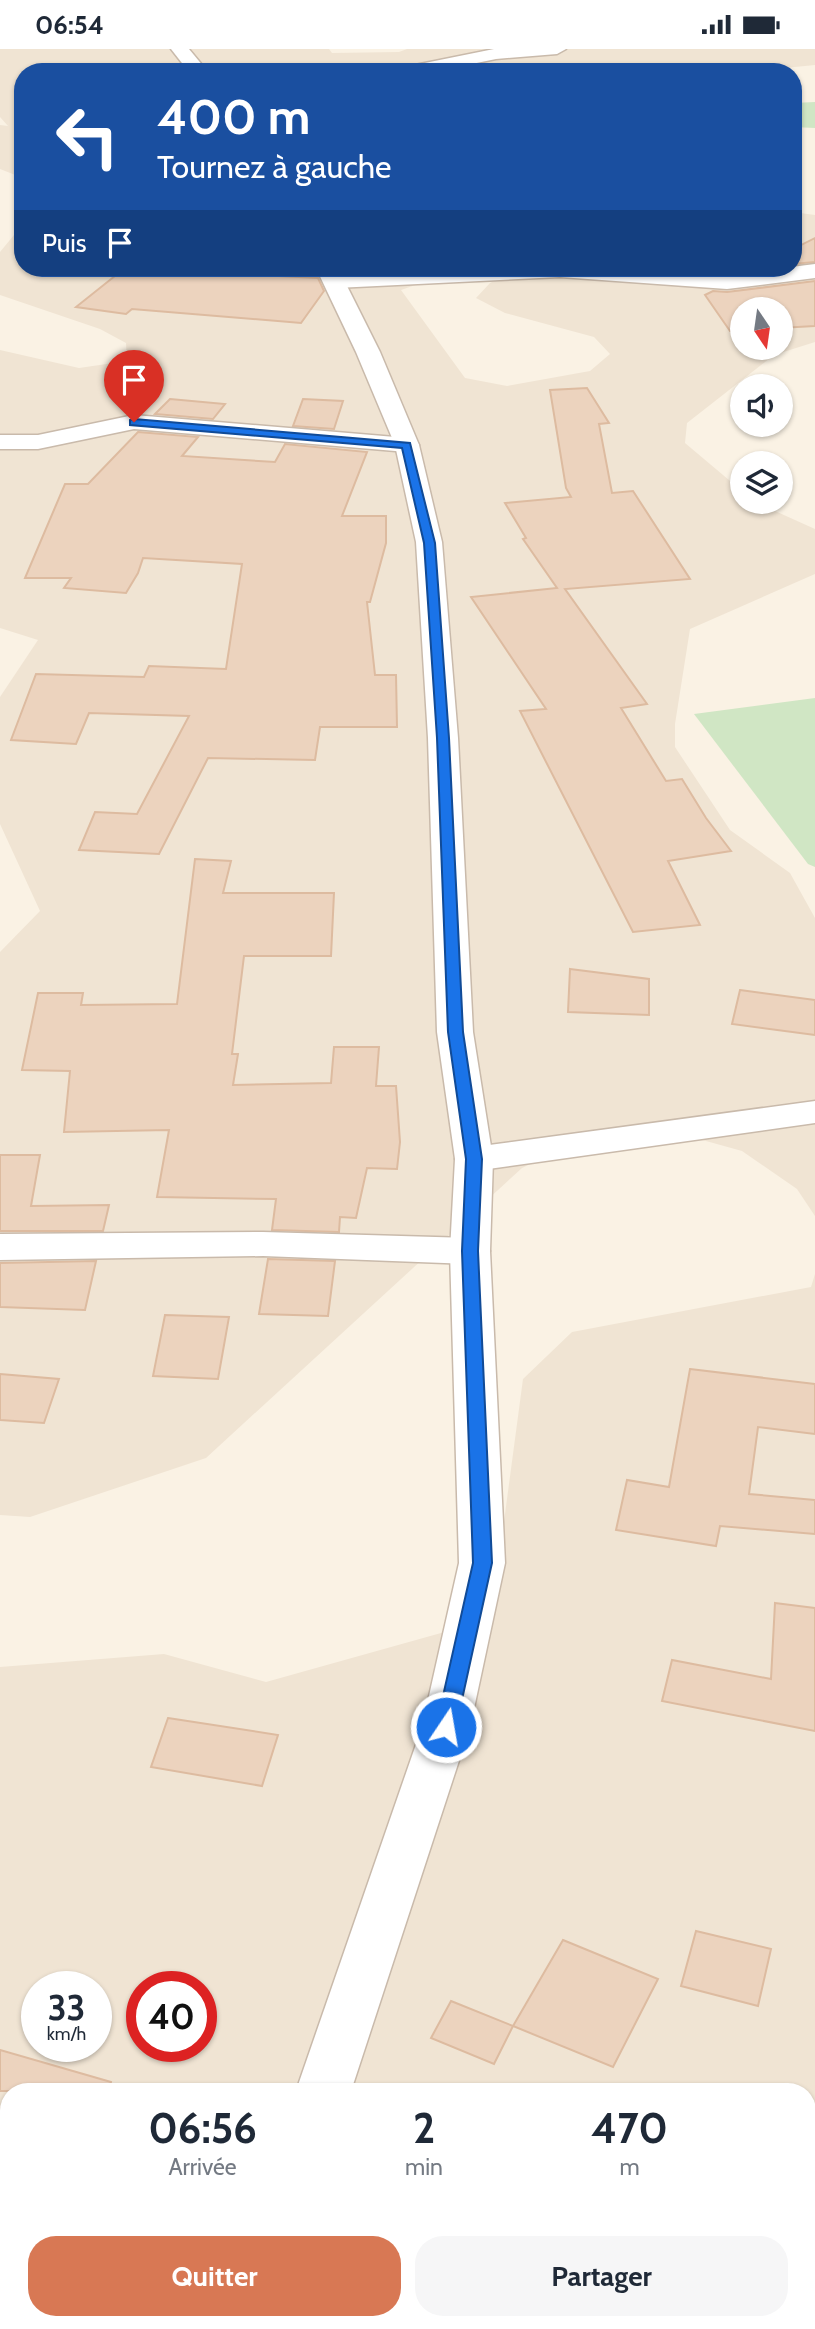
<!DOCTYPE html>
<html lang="fr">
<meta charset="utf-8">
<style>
body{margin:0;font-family:Cabin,sans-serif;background:#f6f6f7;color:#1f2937;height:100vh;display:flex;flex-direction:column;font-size:26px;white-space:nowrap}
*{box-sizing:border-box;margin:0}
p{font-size:23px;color:#747a83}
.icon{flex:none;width:38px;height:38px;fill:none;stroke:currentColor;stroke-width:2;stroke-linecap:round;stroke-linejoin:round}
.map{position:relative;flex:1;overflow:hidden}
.details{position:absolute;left:0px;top:2034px;width:816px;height:247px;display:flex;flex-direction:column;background:#fff;border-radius:28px 28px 0 0;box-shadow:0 2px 5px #0004}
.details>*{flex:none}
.banner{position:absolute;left:14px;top:14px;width:788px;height:214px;border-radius:28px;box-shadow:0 2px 5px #0004;background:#1a4fa0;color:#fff;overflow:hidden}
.needle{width:46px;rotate:167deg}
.fabs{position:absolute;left:730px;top:248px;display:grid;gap:14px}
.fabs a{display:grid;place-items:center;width:63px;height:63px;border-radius:50%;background:#fff;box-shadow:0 2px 5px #0004;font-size:35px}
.speed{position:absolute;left:21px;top:1922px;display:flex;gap:14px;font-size:35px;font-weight:700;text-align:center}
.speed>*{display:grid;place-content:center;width:91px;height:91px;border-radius:50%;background:#fff;box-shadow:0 2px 5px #0004;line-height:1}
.speed small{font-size:18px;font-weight:400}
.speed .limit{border:10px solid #d22;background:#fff;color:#111}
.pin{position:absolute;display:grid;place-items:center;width:60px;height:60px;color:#fff;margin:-72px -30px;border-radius:50% 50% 50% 0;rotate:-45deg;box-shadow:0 0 7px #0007}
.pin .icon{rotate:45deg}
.me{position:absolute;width:77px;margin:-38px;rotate:12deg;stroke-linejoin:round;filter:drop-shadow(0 0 5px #0008)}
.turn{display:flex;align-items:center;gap:24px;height:147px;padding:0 28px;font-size:32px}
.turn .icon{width:91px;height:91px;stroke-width:2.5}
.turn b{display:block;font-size:49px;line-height:60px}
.then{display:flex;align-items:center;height:66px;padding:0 28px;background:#0003;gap:14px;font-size:26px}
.eta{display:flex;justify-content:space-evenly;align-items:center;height:119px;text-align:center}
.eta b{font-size:42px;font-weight:700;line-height:49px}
.action{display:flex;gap:14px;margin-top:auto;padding:14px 28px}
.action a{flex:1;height:80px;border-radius:28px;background:#d87854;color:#fff;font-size:28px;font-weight:700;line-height:80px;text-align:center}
.action a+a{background:#f6f6f7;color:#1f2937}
.status{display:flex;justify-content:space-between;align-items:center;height:49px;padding:0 35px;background:#fff;direction:ltr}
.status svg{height:19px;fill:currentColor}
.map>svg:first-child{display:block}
</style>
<div class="status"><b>06:54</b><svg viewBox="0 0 49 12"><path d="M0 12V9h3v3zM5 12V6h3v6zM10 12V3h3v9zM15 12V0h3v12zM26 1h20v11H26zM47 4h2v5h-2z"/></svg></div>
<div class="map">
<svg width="815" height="2280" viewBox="0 0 815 2280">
<rect width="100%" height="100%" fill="#faf2e4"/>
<!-- residential -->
<g fill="#f0e4d3" fill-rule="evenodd">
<path d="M 0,0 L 329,0 L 332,4 L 399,3 L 407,0 L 815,0 L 815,16 L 743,23 L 23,23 L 23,129 L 0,120 L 0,76 L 8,77 L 0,68 Z"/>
<path d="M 793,163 L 815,166 L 815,293 L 774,306 L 687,374 L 685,394 L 742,442 L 742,453 L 755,453 L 815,480 L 815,525 L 690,580 L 675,675 L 675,698 L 730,781 L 790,824 L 815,869 L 815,1167 L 797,1140 L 742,1102 L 670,1082 L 588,1087 L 522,1119 L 206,1409 L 30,1468 L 0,1466 L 0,903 L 40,862 L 0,775 L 0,648 L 38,591 L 0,579 L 0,301 L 79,319 L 127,312 L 126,294 L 100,280 L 0,246 L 0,203 L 23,175 L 23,219 L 464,219 L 401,241 L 465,329 L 507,337 L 590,322 L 610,305 L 594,288 L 505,264 L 476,249 L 490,234 L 516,221 L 529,219 L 793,219 ZM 742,261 L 780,261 L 780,299 L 742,299 Z"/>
<path d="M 815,1225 L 815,2280 L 0,2280 L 0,1618 L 164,1605 L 266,1633 L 491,1570 L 523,1330 L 572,1283 L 811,1238 ZM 37,1937 L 96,1937 L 96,1997 L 37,1997 ZM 142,1937 L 201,1937 L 201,1997 L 142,1997 ZM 9,2042 L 807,2042 L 807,2272 L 9,2272 Z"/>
</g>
<!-- green -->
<g fill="#d0e6c4">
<path d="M 815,53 L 815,79 L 793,78 L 793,54 Z"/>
<path d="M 815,649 L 815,818 L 808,815 L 694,665 Z"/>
</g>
<!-- building -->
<g fill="#ecd3be" stroke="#ddbba0" stroke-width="2">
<path d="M 815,189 L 815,213 L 793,215 L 793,200 Z"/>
<path d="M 125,219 L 218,221 L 216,224 L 318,229 L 324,242 L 301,274 L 132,260 L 126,265 L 76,258 Z"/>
<path d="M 815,232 L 815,277 L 780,279 L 780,261 L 742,261 L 742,281 L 730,282 L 705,246 L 713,242 L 727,243 Z"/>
<path d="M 587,339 L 609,374 L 599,375 L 612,444 L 633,442 L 690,530 L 565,540 L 647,655 L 621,659 L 666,732 L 682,730 L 706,769 L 731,802 L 668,812 L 700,876 L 633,883 L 520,662 L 546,660 L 471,548 L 557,539 L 523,490 L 526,489 L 505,454 L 571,448 L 566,439 L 550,341 Z"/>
<path d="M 170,350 L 225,355 L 213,370 L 155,365 Z"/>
<path d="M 303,350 L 343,352 L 334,380 L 293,377 Z"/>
<path d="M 138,383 L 198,388 L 182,407 L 275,413 L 285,395 L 367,403 L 342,467 L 386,467 L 386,494 L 370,553 L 367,553 L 375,626 L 396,626 L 397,678 L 320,678 L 315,711 L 208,709 L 159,805 L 79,801 L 95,763 L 137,765 L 189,667 L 89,664 L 76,695 L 11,691 L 36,625 L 144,628 L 149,617 L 226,620 L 242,515 L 143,509 L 138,524 L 126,544 L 64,539 L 71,529 L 25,529 L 65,435 L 88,435 Z"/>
<path d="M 195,810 L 231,812 L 223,844 L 334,844 L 331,907 L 244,907 L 232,1005 L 238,1005 L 233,1036 L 331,1034 L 334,998 L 379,998 L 376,1037 L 396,1037 L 400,1093 L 397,1120 L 367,1119 L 356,1169 L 340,1168 L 339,1183 L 272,1181 L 276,1150 L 157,1148 L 169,1081 L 64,1083 L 70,1022 L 22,1021 L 38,944 L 83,944 L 81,956 L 177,955 Z"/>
<path d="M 570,920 L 649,930 L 649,966 L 568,963 Z"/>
<path d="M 740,941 L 815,951 L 815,986 L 732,975 Z"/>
<path d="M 0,1106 L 40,1106 L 31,1157 L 109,1156 L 103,1182 L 0,1182 Z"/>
<path d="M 268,1210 L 335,1212 L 328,1267 L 259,1265 Z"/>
<path d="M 96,1212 L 85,1261 L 0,1258 L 0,1214 Z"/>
<path d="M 165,1266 L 229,1268 L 218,1330 L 153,1327 Z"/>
<path d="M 690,1320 L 815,1335 L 815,1385 L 758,1378 L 749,1445 L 815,1451 L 815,1485 L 720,1477 L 716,1497 L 616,1481 L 627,1431 L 669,1438 Z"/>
<path d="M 0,1325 L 59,1330 L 44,1374 L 0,1371 Z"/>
<path d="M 775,1554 L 815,1559 L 815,1682 L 662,1652 L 672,1611 L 771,1630 Z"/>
<path d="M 168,1669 L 278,1686 L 262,1737 L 151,1718 Z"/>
<path d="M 696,1882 L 771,1900 L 758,1957 L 681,1937 Z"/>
<path d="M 563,1891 L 658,1930 L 613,2018 L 513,1977 Z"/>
<path d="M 451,1952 L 513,1977 L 494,2015 L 431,1989 Z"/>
<path d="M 0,2001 L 111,2033 L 109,2042 L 0,2042 Z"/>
</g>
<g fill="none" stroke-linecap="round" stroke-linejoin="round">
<!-- minor casing -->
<g stroke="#c9baab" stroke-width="3">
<g id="minor">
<path d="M 494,0 L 566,0 L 557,5 L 496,10 L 433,23 L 396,23 L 405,18 Z"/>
<path d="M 815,215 L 815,229 L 727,240 L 560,228 L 336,239 L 328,237 L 325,232 L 328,227 L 336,225 L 473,219 L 619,219 L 727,226 Z"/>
<path d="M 134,366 L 407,389 L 416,391 L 419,396 L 416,401 L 407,403 L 134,380 L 38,400 L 0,400 L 0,386 L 38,386 Z"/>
<path d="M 815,1052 L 815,1074 L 474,1122 L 461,1118 L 455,1110 L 461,1102 L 474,1098 Z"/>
<path d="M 263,1183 L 470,1189 L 484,1193 L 490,1202 L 484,1211 L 470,1215 L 263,1207 L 0,1211 L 0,1185 Z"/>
</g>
</g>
<!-- tertiary casing -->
<g stroke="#c9baab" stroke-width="3">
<g id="tertiary">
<path d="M 171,0 L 189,0 L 208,23 L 189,23 Z"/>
<path d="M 316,219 L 338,219 L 380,303 L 419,396 L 442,493 L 458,689 L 473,983 L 493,1110 L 490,1202 L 505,1514 L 470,1678 L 351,2042 L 296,2042 L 422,1678 L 459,1514 L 450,1202 L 455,1110 L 437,983 L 428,689 L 416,493 L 395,396 L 356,303 Z"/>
<path d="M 215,2272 L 275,2272 L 272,2280 L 212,2280 Z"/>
</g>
</g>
<!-- minor -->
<use href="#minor" fill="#fff" fill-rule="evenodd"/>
<!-- tertiary -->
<use href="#tertiary" fill="#fff" fill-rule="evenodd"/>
</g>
<!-- route -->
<path fill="#1a73e8" stroke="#114b97" stroke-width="2" d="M 134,370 L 410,394 L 435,494 L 449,689 L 463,983 L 482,1110 L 478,1202 L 492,1514 L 456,1678 L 453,1684 L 446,1686 L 439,1684 L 436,1678 L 473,1514 L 462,1202 L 466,1110 L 448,983 L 437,689 L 424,494 L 402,399 L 130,376 L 130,371 Z"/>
</svg>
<div class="fabs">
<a><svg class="needle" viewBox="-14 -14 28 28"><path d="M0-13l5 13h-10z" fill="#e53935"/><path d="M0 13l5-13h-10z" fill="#747a83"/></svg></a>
<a><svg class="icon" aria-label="sound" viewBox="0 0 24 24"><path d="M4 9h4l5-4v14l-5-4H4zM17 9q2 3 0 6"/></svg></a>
<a><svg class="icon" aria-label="layers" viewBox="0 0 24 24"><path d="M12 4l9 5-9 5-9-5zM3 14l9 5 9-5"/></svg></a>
</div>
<div class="speed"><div>33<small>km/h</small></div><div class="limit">40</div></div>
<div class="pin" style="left:134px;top:373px;background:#d93025"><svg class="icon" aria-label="arrive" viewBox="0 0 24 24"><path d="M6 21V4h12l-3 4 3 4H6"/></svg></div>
<svg class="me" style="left:446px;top:1678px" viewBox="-20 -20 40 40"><circle r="17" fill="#1a73e8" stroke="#fff" stroke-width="3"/><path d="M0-11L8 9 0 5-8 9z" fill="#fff"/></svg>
<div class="banner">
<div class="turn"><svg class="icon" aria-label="left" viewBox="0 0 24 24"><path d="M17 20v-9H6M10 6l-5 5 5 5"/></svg><div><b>400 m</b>Tournez à gauche</div></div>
<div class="then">Puis<svg class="icon" aria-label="arrive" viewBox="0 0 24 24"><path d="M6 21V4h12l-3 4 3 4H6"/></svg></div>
</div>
<section class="details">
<div class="eta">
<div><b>06:56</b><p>Arrivée</p></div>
<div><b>2</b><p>min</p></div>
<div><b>470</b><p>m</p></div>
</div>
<div class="action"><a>Quitter</a><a>Partager</a></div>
</section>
</div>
